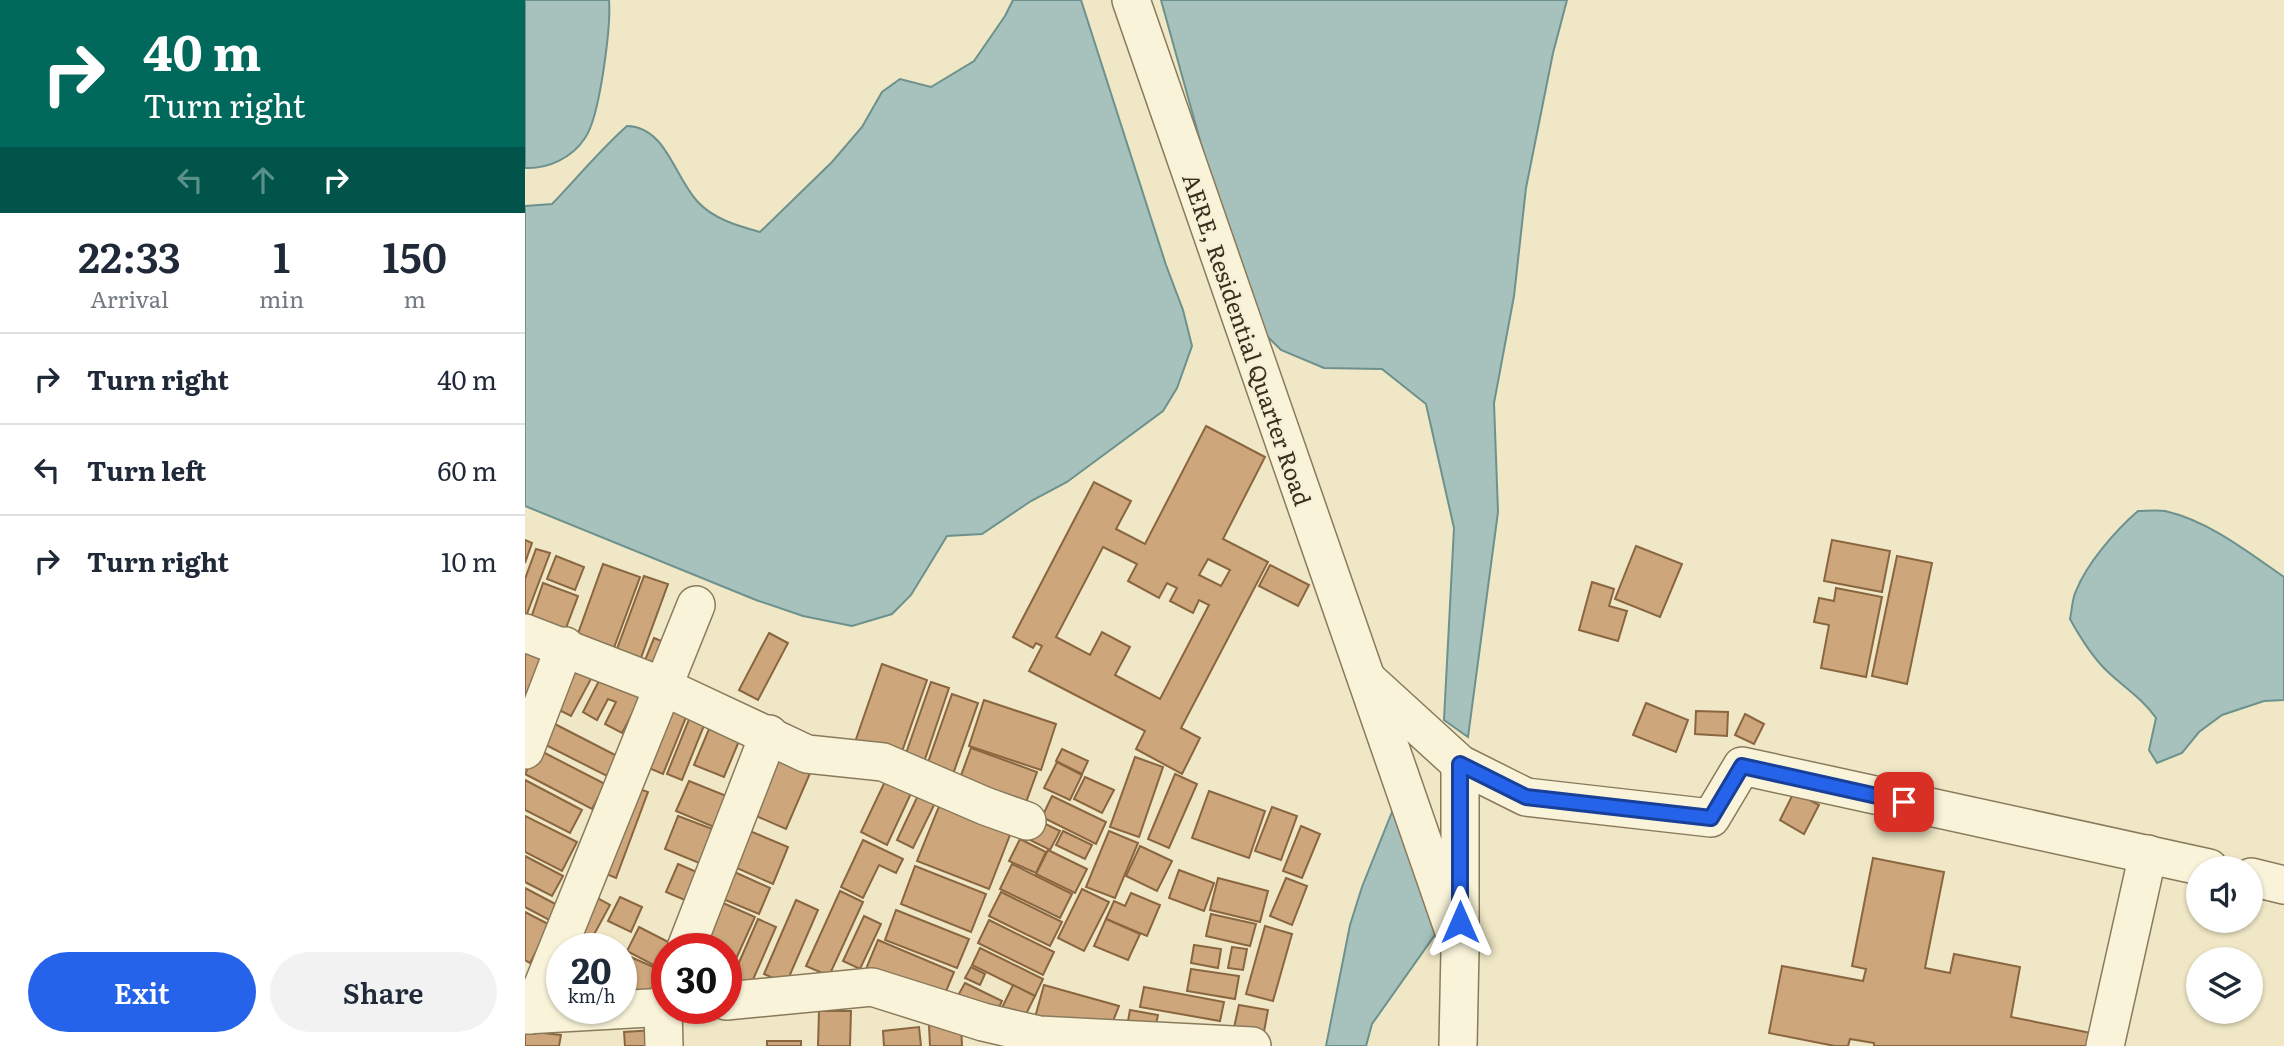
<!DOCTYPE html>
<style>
body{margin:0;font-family:Literata,serif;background:#f2f2f3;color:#1f2937;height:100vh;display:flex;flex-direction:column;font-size:26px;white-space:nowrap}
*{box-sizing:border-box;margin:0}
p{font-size:23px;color:#747a83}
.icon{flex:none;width:38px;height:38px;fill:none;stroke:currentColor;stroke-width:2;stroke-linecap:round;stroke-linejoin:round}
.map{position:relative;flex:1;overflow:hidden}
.side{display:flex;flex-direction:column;background:#fff;width:525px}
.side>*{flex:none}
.hud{background:#00695c;color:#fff;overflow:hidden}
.controls{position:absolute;left:1661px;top:856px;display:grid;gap:14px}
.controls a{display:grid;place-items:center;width:77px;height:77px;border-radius:50%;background:#fff;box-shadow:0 2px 5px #0004;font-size:35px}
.speed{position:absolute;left:21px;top:933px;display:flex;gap:14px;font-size:35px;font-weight:700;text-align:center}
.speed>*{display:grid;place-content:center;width:91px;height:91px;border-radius:50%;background:#fff;box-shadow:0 2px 5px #0004;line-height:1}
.speed small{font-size:18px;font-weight:400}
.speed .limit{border:10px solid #d22;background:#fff;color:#111}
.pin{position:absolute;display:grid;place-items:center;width:60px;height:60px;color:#fff;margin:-30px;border-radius:14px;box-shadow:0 4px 10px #0006}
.me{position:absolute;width:77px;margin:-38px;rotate:0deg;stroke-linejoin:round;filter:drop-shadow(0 0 5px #0008)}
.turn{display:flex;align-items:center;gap:24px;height:147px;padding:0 28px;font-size:32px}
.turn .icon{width:91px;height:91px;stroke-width:2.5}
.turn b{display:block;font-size:49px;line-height:60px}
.lanes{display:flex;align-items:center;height:66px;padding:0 28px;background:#0003;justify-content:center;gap:35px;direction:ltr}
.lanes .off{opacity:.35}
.eta{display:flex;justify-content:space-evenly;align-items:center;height:119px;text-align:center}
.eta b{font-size:42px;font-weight:600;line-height:49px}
.action{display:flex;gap:14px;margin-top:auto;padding:14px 28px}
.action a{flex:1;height:80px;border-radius:42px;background:#2563eb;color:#fff;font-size:28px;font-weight:600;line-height:80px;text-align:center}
.action a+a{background:#f2f2f3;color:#1f2937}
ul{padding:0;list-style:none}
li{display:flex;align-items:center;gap:21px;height:91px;padding:0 28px;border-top:2px solid #e0e1e3}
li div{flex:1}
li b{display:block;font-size:26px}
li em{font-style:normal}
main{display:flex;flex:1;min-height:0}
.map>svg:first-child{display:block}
</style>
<main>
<section class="side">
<div class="hud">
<div class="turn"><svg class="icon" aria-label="right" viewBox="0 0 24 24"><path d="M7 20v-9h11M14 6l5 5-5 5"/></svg><div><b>40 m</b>Turn right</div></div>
<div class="lanes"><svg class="icon off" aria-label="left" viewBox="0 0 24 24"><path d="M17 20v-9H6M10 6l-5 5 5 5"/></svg><svg class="icon off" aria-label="ahead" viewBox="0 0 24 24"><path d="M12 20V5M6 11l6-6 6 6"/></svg><svg class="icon" aria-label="right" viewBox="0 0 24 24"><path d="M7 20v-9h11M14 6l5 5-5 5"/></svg></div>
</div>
<div class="eta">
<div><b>22:33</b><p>Arrival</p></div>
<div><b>1</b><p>min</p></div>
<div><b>150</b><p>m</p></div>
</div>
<ul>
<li><svg class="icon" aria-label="right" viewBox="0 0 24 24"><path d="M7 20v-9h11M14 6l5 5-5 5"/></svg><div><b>Turn right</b></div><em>40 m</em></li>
<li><svg class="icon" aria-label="left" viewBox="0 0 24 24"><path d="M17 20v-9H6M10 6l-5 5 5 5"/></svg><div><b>Turn left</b></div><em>60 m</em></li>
<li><svg class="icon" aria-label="right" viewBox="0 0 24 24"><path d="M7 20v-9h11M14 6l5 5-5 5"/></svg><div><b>Turn right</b></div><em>10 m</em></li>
</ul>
<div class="action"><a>Exit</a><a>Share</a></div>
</section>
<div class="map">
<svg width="1759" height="1046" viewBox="0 0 1759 1046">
<rect width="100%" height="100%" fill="#efe7c5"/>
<!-- water -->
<g fill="#a7c2bd" stroke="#6d918c" stroke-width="2">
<path d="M 0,0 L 84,0 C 86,26 75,117 60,138 C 47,158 23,169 0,168 Z"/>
<path d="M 488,0 L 556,0 L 641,265 L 658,310 L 667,346 L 652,388 L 638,411 L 542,482 L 506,501 L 457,534 L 422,536 L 386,595 L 367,614 L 327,626 L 278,616 L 231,600 L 0,506 L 0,206 L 27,204 C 52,178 75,150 102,126 C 141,127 149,176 172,201 C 188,219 213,226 235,232 L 307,162 L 337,127 L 357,92 L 375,79 L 406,87 L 449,61 L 480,16 Z"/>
<path d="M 636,0 L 1042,0 L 1028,53 L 1001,188 L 989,296 L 969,403 L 973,512 L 943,737 L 919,720 L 929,528 L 901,404 L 857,369 L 799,368 L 756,350 L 739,333 L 701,234 Z"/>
<path d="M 1613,511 C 1621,511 1632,510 1640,511 C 1684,521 1723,552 1759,577 L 1759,700 L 1739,701 L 1697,715 L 1674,732 L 1657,753 L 1632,763 L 1624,750 L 1631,718 C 1618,699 1600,688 1583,672 C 1567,657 1556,639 1545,619 C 1547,610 1547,599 1551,591 C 1562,563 1591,530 1613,511 Z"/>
<path d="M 869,807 L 914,929 L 847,1024 L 841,1046 L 801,1046 L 825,925 L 837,887 Z"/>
</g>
<!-- building -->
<g fill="#cda77b" stroke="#8a6640" stroke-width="2" fill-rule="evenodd">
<path d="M 681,426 L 740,457 L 698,539 L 743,562 L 656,728 L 675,738 L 657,774 L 611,749 L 620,731 L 504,671 L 517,646 L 511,643 L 508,648 L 488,637 L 569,482 L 606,501 L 591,529 L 620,544 ZM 578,547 L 612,564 L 603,581 L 634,598 L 642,583 L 652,588 L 645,601 L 668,613 L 674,600 L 684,605 L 635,699 L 590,675 L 605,647 L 577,632 L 565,655 L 531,637 ZM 683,559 L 705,570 L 696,586 L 674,575 Z"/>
<path d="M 0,540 L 7,543 L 0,563 Z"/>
<path d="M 1307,540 L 1365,551 L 1357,592 L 1299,581 Z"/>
<path d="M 1111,546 L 1157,564 L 1135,617 L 1090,599 Z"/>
<path d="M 11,549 L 25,553 L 0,619 L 0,579 Z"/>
<path d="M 31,556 L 59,567 L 50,590 L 22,579 Z"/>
<path d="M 1372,556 L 1407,563 L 1382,684 L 1347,676 Z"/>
<path d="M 78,564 L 115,577 L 86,656 L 50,642 Z"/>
<path d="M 745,565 L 784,585 L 773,606 L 734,586 Z"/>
<path d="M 119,576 L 143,584 L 113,666 L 89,657 Z"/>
<path d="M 1067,582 L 1089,589 L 1084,606 L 1102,611 L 1093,641 L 1054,630 Z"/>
<path d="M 18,583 L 53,596 L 38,636 L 4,624 Z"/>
<path d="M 1311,588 L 1357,597 L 1341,677 L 1296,668 L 1304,625 L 1289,622 L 1294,598 L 1309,601 Z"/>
<path d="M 244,633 L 263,643 L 233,700 L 214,690 Z"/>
<path d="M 129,638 L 149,646 L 137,678 L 116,670 Z"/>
<path d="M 0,649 L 34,652 L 0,715 Z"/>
<path d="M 53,655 L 73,666 L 46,716 L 26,706 Z"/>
<path d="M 357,664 L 402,680 L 374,760 L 329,745 Z"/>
<path d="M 80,669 L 120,689 L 97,733 L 80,724 L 91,702 L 83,699 L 72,720 L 58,712 Z"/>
<path d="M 406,682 L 424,688 L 398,765 L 379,759 Z"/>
<path d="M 427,694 L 453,703 L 427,777 L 401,768 Z"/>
<path d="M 139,695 L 166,705 L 138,774 L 112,763 Z"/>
<path d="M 459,700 L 531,724 L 516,770 L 444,746 Z"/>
<path d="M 1121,703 L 1163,720 L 1151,752 L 1108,735 Z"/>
<path d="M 1171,711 L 1203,712 L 1202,736 L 1170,734 Z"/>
<path d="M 167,712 L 182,718 L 157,780 L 142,774 Z"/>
<path d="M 1220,714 L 1239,724 L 1229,744 L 1210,735 Z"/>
<path d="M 24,721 L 94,757 L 84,777 L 13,741 Z"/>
<path d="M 184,729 L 214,741 L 199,777 L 169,765 Z"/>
<path d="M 446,748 L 512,772 L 496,816 L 430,792 Z"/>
<path d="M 12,749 L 80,784 L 67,809 L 0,774 Z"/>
<path d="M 537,749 L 563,761 L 557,774 L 531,761 Z"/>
<path d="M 257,750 L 289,764 L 261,829 L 229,815 Z"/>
<path d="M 610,757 L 638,767 L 614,837 L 585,827 Z"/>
<path d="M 532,762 L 557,775 L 545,800 L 519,788 Z"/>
<path d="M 650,774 L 672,784 L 644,848 L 623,839 Z"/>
<path d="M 363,775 L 389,787 L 362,845 L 336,832 Z"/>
<path d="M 560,777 L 589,790 L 577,813 L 549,799 Z"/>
<path d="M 0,780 L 57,810 L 45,833 L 0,810 Z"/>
<path d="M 164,781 L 209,799 L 196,830 L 151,811 Z"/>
<path d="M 106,786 L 123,792 L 91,878 L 74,871 Z"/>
<path d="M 396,789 L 413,797 L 388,848 L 372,840 Z"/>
<path d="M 684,791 L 740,811 L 724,858 L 667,838 Z"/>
<path d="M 1269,792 L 1294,805 L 1279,834 L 1255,820 Z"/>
<path d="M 419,794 L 490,822 L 464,889 L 392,861 Z"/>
<path d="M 527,796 L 581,822 L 571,844 L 517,817 Z"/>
<path d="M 747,807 L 772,816 L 756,860 L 730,851 Z"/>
<path d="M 0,816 L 52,842 L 37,871 L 0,852 Z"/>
<path d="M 153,816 L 198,833 L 184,867 L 140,849 Z"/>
<path d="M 504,816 L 535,831 L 525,850 L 495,835 Z"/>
<path d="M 776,826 L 795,834 L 777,878 L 758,871 Z"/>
<path d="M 220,829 L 263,847 L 248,884 L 205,865 Z"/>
<path d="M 538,831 L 567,845 L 560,859 L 531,845 Z"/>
<path d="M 584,831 L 613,843 L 590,898 L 561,887 Z"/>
<path d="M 495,839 L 521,852 L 511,873 L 484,861 Z"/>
<path d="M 338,840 L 378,859 L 371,873 L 354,865 L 338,898 L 316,887 Z"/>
<path d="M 615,846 L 647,861 L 632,891 L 601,876 Z"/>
<path d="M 523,850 L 562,869 L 550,893 L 511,874 Z"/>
<path d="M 0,856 L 38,876 L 27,896 L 0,882 Z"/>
<path d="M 1348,858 L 1419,872 L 1400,968 L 1425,973 L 1429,954 L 1495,967 L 1486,1017 L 1571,1034 L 1569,1046 L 1349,1046 L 1349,1043 L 1325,1039 L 1323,1046 L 1310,1046 L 1244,1033 L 1257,966 L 1338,981 L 1341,969 L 1327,966 Z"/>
<path d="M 153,864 L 181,876 L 169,904 L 141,892 Z"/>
<path d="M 487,864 L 547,894 L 535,918 L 475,889 Z"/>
<path d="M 390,866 L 461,894 L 446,932 L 376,904 Z"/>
<path d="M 205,870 L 245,888 L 234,914 L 193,897 Z"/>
<path d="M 654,870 L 689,883 L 679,911 L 644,898 Z"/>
<path d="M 693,878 L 743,891 L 735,922 L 685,910 Z"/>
<path d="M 761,878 L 782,886 L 767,925 L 745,916 Z"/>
<path d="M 0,888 L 36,907 L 28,922 L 0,907 Z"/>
<path d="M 557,889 L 584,902 L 559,951 L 533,938 Z"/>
<path d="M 315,891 L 338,902 L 304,976 L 281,966 Z"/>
<path d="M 476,892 L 537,922 L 525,946 L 464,916 Z"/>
<path d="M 606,893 L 635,905 L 622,936 L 581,919 L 589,901 L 600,906 Z"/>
<path d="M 67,895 L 85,905 L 65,942 L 47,933 Z"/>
<path d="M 95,897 L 117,907 L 106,932 L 83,921 Z"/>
<path d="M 271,900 L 293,910 L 261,984 L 239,974 Z"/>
<path d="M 198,903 L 230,917 L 201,981 L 201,948 L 179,948 Z"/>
<path d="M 371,910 L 444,939 L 432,968 L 360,940 Z"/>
<path d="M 0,912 L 25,925 L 5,963 L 0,960 Z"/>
<path d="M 686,914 L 731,924 L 725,946 L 681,936 Z"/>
<path d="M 339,916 L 356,924 L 335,969 L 318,961 Z"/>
<path d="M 233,919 L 251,927 L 223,991 L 205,983 Z"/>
<path d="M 581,919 L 615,934 L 603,960 L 569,946 Z"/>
<path d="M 464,920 L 529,952 L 518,975 L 453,943 Z"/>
<path d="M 740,926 L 767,934 L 748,1001 L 721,994 Z"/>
<path d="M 114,927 L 149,945 L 147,948 L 142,948 L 142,958 L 136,969 L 102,951 Z"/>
<path d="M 353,940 L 429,972 L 417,1001 L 341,969 Z"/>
<path d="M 669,945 L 696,949 L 693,968 L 666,963 Z"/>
<path d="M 707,947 L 722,949 L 718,970 L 703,968 Z"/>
<path d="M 455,948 L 518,979 L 510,996 L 447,965 Z"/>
<path d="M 101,955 L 142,973 L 142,985 L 96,1004 L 96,964 Z"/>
<path d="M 446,967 L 460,974 L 455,985 L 440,978 Z"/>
<path d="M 666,969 L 714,976 L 710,999 L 662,991 Z"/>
<path d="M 440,983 L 477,1001 L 469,1018 L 431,999 Z"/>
<path d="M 488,985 L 510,996 L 495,1026 L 473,1016 Z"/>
<path d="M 519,985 L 594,1006 L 584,1031 L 509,1021 Z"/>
<path d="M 619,987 L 699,1002 L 695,1021 L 615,1007 Z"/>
<path d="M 714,1005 L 743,1010 L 738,1037 L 708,1032 Z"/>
<path d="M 605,1010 L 633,1015 L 628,1037 L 601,1032 Z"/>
<path d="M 294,1011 L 326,1011 L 325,1046 L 293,1046 Z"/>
<path d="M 436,1024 L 437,1046 L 405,1046 L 404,1025 Z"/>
<path d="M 394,1027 L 396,1046 L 359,1046 L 358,1031 Z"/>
<path d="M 129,1030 L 130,1046 L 100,1046 L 99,1032 Z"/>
<path d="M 0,1031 L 36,1035 L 34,1046 L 0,1046 Z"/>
<rect x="242" y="1041" width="34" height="5"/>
</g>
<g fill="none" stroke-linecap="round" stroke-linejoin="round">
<!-- minor casing -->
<g stroke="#8a7a5b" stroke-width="40">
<g id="minor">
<path d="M 606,0 L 935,949 L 935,764"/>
<path d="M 0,633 L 137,686 L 282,754 L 358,762 L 460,806 L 502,821"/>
<path d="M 844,681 L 935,764 L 1001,797 L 1186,818 L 1217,766 L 1684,868"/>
<path d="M 0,750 L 40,646"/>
<path d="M 1726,877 L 1759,885"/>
<path d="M 161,948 L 244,734"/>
<path d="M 201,1001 L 347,987 L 458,1022 L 514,1035 L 727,1046"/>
<path d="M 0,1015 L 142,1007"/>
<path d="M 6,1015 L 171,605"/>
<path d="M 139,1046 L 138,1007 L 142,999"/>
<path d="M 933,1046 L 935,949"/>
<path d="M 1580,1046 L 1623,854"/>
</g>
</g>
<!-- minor -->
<use href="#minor" stroke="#f9f3d9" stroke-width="37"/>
</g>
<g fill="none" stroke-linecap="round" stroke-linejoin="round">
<!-- route casing -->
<g stroke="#184099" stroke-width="18">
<path id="route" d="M 935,922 L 935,764 L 1001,797 L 1186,818 L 1217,766 L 1379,802"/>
</g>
<!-- route -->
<use href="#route" stroke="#2563eb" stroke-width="12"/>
</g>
<g text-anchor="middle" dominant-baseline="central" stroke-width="5" stroke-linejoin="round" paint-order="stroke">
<!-- street labels -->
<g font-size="23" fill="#3a2f1f" stroke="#f6f0d5">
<text transform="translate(723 339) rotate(71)">AERE, Residential Quarter Road</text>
</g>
</g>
</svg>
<div class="controls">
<a><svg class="icon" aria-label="sound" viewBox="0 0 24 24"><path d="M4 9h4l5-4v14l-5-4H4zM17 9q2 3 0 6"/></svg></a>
<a><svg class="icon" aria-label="layers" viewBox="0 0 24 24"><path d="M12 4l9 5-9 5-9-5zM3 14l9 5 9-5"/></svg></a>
</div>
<div class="speed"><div>20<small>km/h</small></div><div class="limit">30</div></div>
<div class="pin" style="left:1379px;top:802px;background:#d93025"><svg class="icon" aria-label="arrive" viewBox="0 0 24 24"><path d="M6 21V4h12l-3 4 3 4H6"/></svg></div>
<svg class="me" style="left:935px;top:922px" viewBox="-20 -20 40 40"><path d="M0-17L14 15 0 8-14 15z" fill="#2563eb" stroke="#fff" stroke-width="4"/></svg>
</div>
</main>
